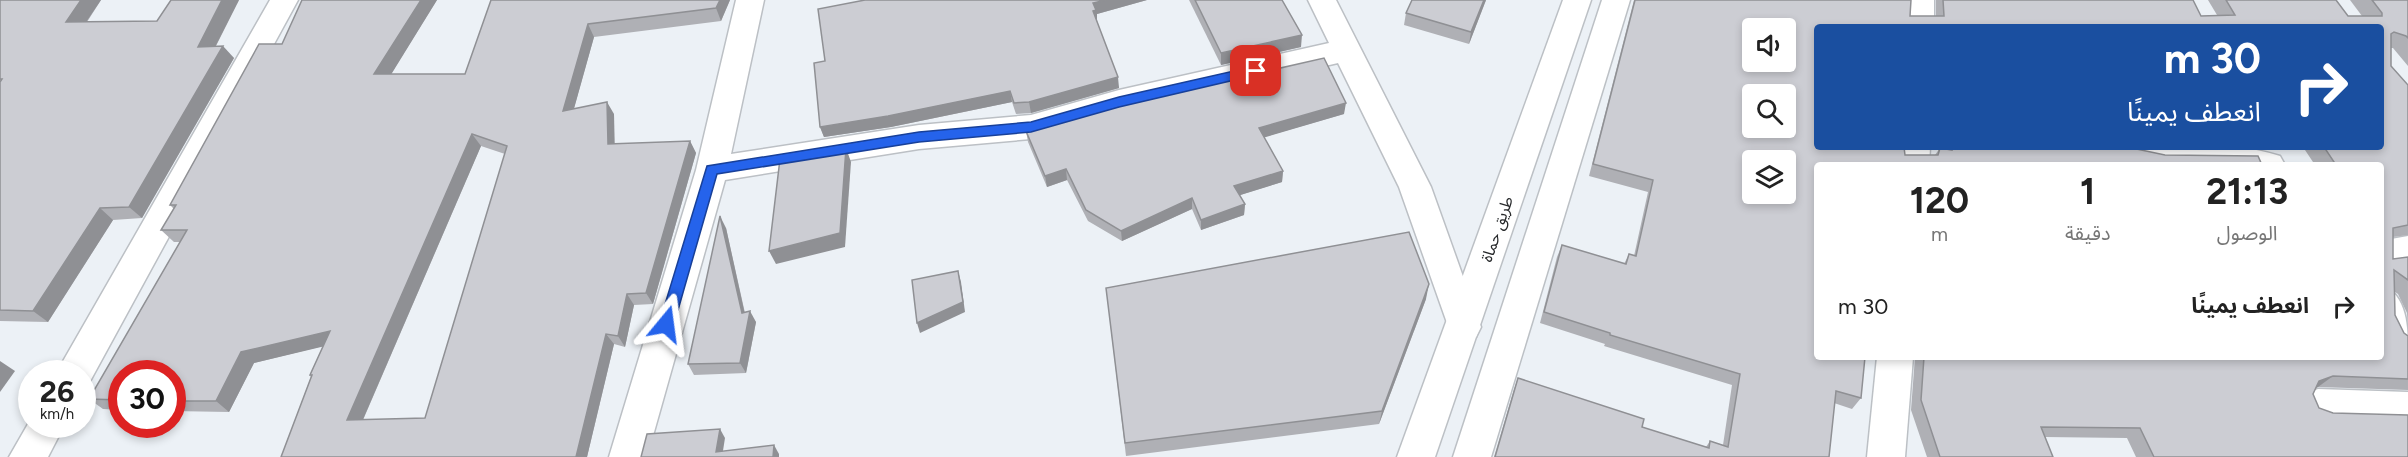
<!DOCTYPE html>
<html lang="ar">
<meta charset="utf-8">
<style>
body{margin:0;font-family:Figtree,"Noto Sans Arabic",sans-serif;background:#f6f6f6;color:#222;direction:rtl;height:100vh;display:flex;flex-direction:column;font-size:22px;white-space:nowrap}
*{box-sizing:border-box;margin:0}
p{font-size:20px;color:#767676}
.icon{flex:none;width:33px;height:33px;fill:none;stroke:currentColor;stroke-width:2;stroke-linecap:round;stroke-linejoin:round}
.map{position:relative;flex:1;overflow:hidden;direction:ltr}
.side{position:absolute;left:1814px;top:162px;width:570px;height:198px;display:flex;flex-direction:column;background:#fff;border-radius:6px;box-shadow:0 3px 9px #0003;direction:rtl}
.side>*{flex:none}
.top-card{position:absolute;left:1814px;top:24px;width:570px;height:126px;border-radius:6px;box-shadow:0 3px 9px #0003;direction:rtl;background:#1a4fa0;color:#fff;overflow:hidden}
.controls{position:absolute;left:1742px;top:18px;display:grid;gap:12px}
.controls a{display:grid;place-items:center;width:54px;height:54px;border-radius:6px;background:#fff;box-shadow:0 3px 9px #0003;font-size:30px}
.speed{position:absolute;left:18px;top:360px;display:flex;gap:12px;font-size:30px;font-weight:700;text-align:center}
.speed>*{display:grid;place-content:center;width:78px;height:78px;border-radius:50%;background:#fff;box-shadow:0 3px 9px #0003;line-height:1}
.speed small{font-size:15px;font-weight:400}
.speed .limit{border:9px solid #d22;background:#fff;color:#111}
.pin{position:absolute;display:grid;place-items:center;width:51px;height:51px;color:#fff;margin:-26px;border-radius:12px;box-shadow:0 3px 9px #0006}
.me{position:absolute;width:66px;margin:-33px;rotate:16deg;stroke-linejoin:round;filter:drop-shadow(0 0 4px #0008)}
.turn{display:flex;align-items:center;gap:21px;height:126px;padding:0 24px;font-size:27px}
.turn .icon{width:78px;height:78px;stroke-width:2.5}
.turn b{display:block;font-size:42px;line-height:51px}
.eta{display:flex;justify-content:space-evenly;align-items:center;height:102px;text-align:center}
.eta b{font-size:36px;font-weight:700;line-height:42px}
ul{padding:0;list-style:none}
li{display:flex;align-items:center;gap:18px;height:84px;padding:0 24px}
li div{flex:1}
li b{display:block;font-size:22px}
li em{font-style:normal}
.map>svg:first-child{display:block}
</style>
<div class="map">
<svg width="2408" height="457" viewBox="0 0 2408 457">
<rect width="100%" height="100%" fill="#ecf1f6"/>
<g fill="none" stroke-linecap="round" stroke-linejoin="round">
<!-- minor casing -->
<g stroke="#bcc0c5" stroke-width="3">
<g id="minor">
<path d="M 270,0 L 298,0 L 88,385 L 82,387 L 82,374 L 57,374 L 62,363 Z"/>
<path d="M 736,0 L 764,0 L 731,154 L 919,125 L 1031,115 L 1119,90 L 1329,43 L 1308,0 L 1336,0 L 1431,187 L 1481,327 L 1476,337 L 1464,342 L 1452,337 L 1399,187 L 1338,63 L 1119,114 L 1031,139 L 919,149 L 725,180 L 647,457 L 609,457 L 696,170 Z"/>
<path d="M 1906,0 L 1934,0 L 1934,27 L 1904,27 Z"/>
<path d="M 1898,147 L 1930,147 L 1929,165 L 1897,165 Z"/>
<path d="M 2107,147 C 2163,147 2227,139 2280,156 L 2285,165 C 2229,165 2166,173 2112,156 Z"/>
<path d="M 2408,236 L 2408,264 L 2380,269 L 2380,241 Z"/>
<path d="M 2380,284 C 2408,295 2408,327 2408,355 C 2376,344 2380,312 2380,284 Z"/>
<path d="M 1877,357 L 1913,357 L 1905,457 L 1867,457 Z"/>
<path d="M 2318,389 L 2408,392 L 2408,424 L 2318,421 L 2305,416 L 2300,405 L 2305,394 Z"/>
<path d="M 32,417 L 32,424 L 65,424 L 48,457 L 9,457 Z"/>
</g>
</g>
<!-- primary casing -->
<g stroke="#bcc0c5" stroke-width="3">
<g id="primary">
<path d="M 1563,0 L 1591,0 L 1435,457 L 1397,457 Z"/>
<path d="M 1602,0 L 1630,0 L 1491,457 L 1453,457 Z"/>
</g>
</g>
<!-- minor -->
<use href="#minor" fill="#fff" fill-rule="evenodd"/>
<!-- primary -->
<use href="#primary" fill="#fff" fill-rule="evenodd"/>
</g>
<!-- wall -->
<g fill="#afb0b5" fill-rule="evenodd">
<path d="M 0,0 L 101,0 L 87,22 L 157,21 L 239,0 L 216,46 L 234,58 L 142,218 L 113,220 L 48,322 L 0,321 Z"/>
<path d="M 302,0 L 437,0 L 391,74 L 465,74 L 491,0 L 730,0 L 721,21 L 594,37 L 574,108 L 614,114 L 614,144 L 690,141 L 696,153 L 653,304 L 634,305 L 625,347 L 614,344 L 587,457 L 281,457 L 311,377 L 310,375 L 323,346 L 254,363 L 229,412 L 172,411 L 172,374 L 122,374 L 122,410 L 103,409 L 89,399 L 180,242 L 174,242 L 161,230 L 174,209 L 170,205 L 282,44 ZM 481,146 L 505,154 L 425,418 L 363,420 Z"/>
<path d="M 865,0 L 1147,0 L 1097,14 L 1097,21 L 1119,88 L 1031,113 L 1016,114 L 1012,102 L 891,127 L 824,137 L 820,127 L 825,61 Z"/>
<path d="M 1189,0 L 1282,0 L 1301,47 L 1221,65 Z"/>
<path d="M 1486,0 L 1469,44 L 1404,25 L 1406,13 Z"/>
<path d="M 1634,0 L 1911,0 L 1910,16 L 1936,16 L 1936,0 L 2193,0 L 2201,16 L 2217,15 L 2208,0 L 2336,0 L 2348,16 L 2362,16 L 2350,0 L 2408,0 L 2408,66 L 2393,48 L 2391,48 L 2391,66 L 2408,85 L 2408,235 L 2393,237 L 2393,259 L 2408,257 L 2408,328 L 2407,313 L 2398,294 L 2395,292 L 2395,315 L 2404,333 L 2408,336 L 2408,390 L 2318,387 L 2316,388 L 2313,394 L 2319,408 L 2408,457 L 2136,457 L 2127,438 L 2045,437 L 2053,457 L 1927,457 L 1911,410 L 1915,357 L 2380,357 L 2380,165 L 2315,165 L 2303,147 L 2380,147 L 2380,27 L 1816,27 L 1816,147 L 1905,155 L 1935,155 L 1940,148 L 1942,148 L 1942,147 L 2127,147 L 1816,165 L 1861,398 L 1852,409 L 1834,403 L 1829,457 L 1494,457 L 1514,389 L 1518,378 L 1642,427 L 1706,447 L 1710,441 L 1723,445 L 1732,385 L 1604,346 L 1605,344 L 1540,323 L 1557,257 L 1562,245 L 1624,264 L 1629,254 L 1634,256 L 1648,192 L 1589,176 Z"/>
<path d="M 1344,114 L 1264,137 L 1283,171 L 1282,182 L 1240,195 L 1245,204 L 1244,215 L 1201,230 L 1192,209 L 1122,241 L 1088,221 L 1067,180 L 1047,187 L 1028,142 L 1026,131 Z"/>
<path d="M 726,228 L 745,313 L 756,322 L 746,373 L 694,375 L 688,364 Z"/>
<path d="M 1106,288 L 1426,299 L 1379,424 L 1126,456 Z"/>
</g>
<!-- shaded-wall -->
<g fill="#8f9094">
<path d="M 81,0 L 101,0 L 78,34 L 66,22 Z"/>
<path d="M 222,0 L 239,0 L 209,59 L 198,47 Z"/>
<path d="M 421,0 L 437,0 L 384,86 L 374,74 Z"/>
<path d="M 720,0 L 730,0 L 721,21 L 716,8 Z"/>
<path d="M 1106,0 L 1147,0 L 1097,14 L 1097,21 L 1094,22 L 1093,11 L 1093,3 Z"/>
<path d="M 1484,0 L 1486,0 L 1469,44 L 1471,32 Z"/>
<path d="M 588,24 L 594,37 L 570,123 L 563,111 Z"/>
<path d="M 1302,35 L 1301,47 L 1221,65 L 1221,53 Z"/>
<path d="M 223,46 L 234,58 L 142,218 L 129,207 Z"/>
<path d="M 1118,77 L 1119,88 L 1031,113 L 1029,102 Z"/>
<path d="M 1010,91 L 1012,102 L 891,127 L 824,137 L 820,127 Z"/>
<path d="M 607,102 L 614,114 L 615,156 L 608,144 Z"/>
<path d="M 1346,103 L 1344,114 L 1259,139 L 1259,128 Z"/>
<path d="M 472,134 L 481,146 L 358,431 L 347,420 Z"/>
<path d="M 690,141 L 696,153 L 653,304 L 646,293 Z"/>
<path d="M 846,148 L 851,162 L 845,247 L 776,264 L 769,251 Z"/>
<path d="M 1066,169 L 1067,180 L 1047,187 L 1045,176 Z"/>
<path d="M 1283,171 L 1282,182 L 1234,197 L 1234,186 Z"/>
<path d="M 1192,198 L 1192,209 L 1122,241 L 1121,231 Z"/>
<path d="M 1245,204 L 1244,215 L 1201,230 L 1201,220 Z"/>
<path d="M 100,208 L 113,220 L 48,322 L 33,311 Z"/>
<path d="M 720,216 L 726,228 L 747,324 L 742,313 Z"/>
<path d="M 958,271 L 961,282 L 965,312 L 920,333 L 917,323 Z"/>
<path d="M 1429,284 L 1426,299 L 1379,424 L 1382,411 Z"/>
<path d="M 627,294 L 634,305 L 625,347 L 618,336 Z"/>
<path d="M 750,311 L 756,322 L 746,373 L 740,363 Z"/>
<path d="M 330,331 L 342,342 L 254,363 L 229,412 L 216,401 L 241,352 Z"/>
<path d="M 606,334 L 614,344 L 587,457 L 576,457 Z"/>
<path d="M 0,361 L 15,371 L 0,392 Z"/>
<path d="M 2333,376 L 2318,387 L 2304,392 L 2319,381 Z"/>
<path d="M 720,429 L 725,438 L 722,457 L 716,452 Z"/>
<path d="M 774,445 L 779,454 L 779,457 L 773,457 Z"/>
</g>
<!-- building -->
<g fill="#cccdd3" stroke="#8f9094" stroke-width="1.5" fill-rule="evenodd">
<path d="M 0,0 L 81,0 L 66,22 L 157,21 L 171,0 L 222,0 L 198,47 L 223,46 L 129,207 L 100,208 L 33,311 L 0,310 L 0,82 L 2,79 L 0,79 Z"/>
<path d="M 302,0 L 421,0 L 374,74 L 465,74 L 491,0 L 720,0 L 716,8 L 588,24 L 563,111 L 607,102 L 608,144 L 690,141 L 646,293 L 627,294 L 618,336 L 606,334 L 576,457 L 281,457 L 312,375 L 310,375 L 330,331 L 241,352 L 216,401 L 172,401 L 172,374 L 122,374 L 122,400 L 89,399 L 187,230 L 161,230 L 176,205 L 170,205 L 259,44 L 282,44 ZM 472,134 L 507,146 L 425,418 L 347,420 Z"/>
<path d="M 865,0 L 1106,0 L 1093,3 L 1096,10 L 1093,11 L 1118,77 L 1029,102 L 1014,103 L 1010,91 L 888,116 L 820,127 L 814,63 L 825,61 L 818,9 Z"/>
<path d="M 1195,0 L 1282,0 L 1302,35 L 1221,53 Z"/>
<path d="M 1412,0 L 1484,0 L 1471,32 L 1406,13 Z"/>
<path d="M 1635,0 L 1911,0 L 1910,16 L 1944,16 L 1943,0 L 2193,0 L 2201,16 L 2235,15 L 2226,0 L 2336,0 L 2348,16 L 2382,16 L 2382,13 L 2372,0 L 2408,0 L 2408,38 L 2406,36 L 2394,32 L 2391,34 L 2391,66 L 2408,85 L 2408,225 L 2393,228 L 2393,259 L 2408,257 L 2408,280 L 2394,270 L 2395,315 L 2404,333 L 2408,336 L 2408,379 L 2333,376 L 2319,381 L 2313,394 L 2319,408 L 2333,413 L 2408,415 L 2408,457 L 2154,457 L 2140,428 L 2041,427 L 2053,457 L 1940,457 L 1921,400 L 1924,357 L 2380,357 L 2380,165 L 2336,165 L 2324,147 L 2380,147 L 2380,27 L 1816,27 L 1816,147 L 1904,147 L 1905,155 L 1938,155 L 1940,148 L 1952,150 L 1952,147 L 2127,147 L 2165,155 L 2258,156 L 2262,165 L 1816,165 L 1816,357 L 1865,357 L 1861,398 L 1836,391 L 1829,457 L 1495,457 L 1518,378 L 1644,419 L 1642,427 L 1709,448 L 1710,441 L 1728,447 L 1740,374 L 1610,335 L 1610,333 L 1544,312 L 1562,245 L 1626,264 L 1629,254 L 1636,256 L 1653,180 L 1593,164 ZM 1752,28 L 1785,28 L 1785,62 L 1752,62 ZM 1752,94 L 1785,94 L 1785,128 L 1752,128 ZM 1752,160 L 1785,160 L 1785,194 L 1752,194 Z"/>
<path d="M 1324,58 L 1346,103 L 1259,128 L 1283,171 L 1234,186 L 1245,204 L 1201,220 L 1192,198 L 1121,231 L 1086,210 L 1066,169 L 1045,176 L 1026,131 L 1119,105 Z"/>
<path d="M 846,148 L 840,233 L 769,251 L 780,159 Z"/>
<path d="M 720,216 L 742,313 L 750,311 L 740,363 L 688,364 Z"/>
<path d="M 1409,232 L 1429,284 L 1382,411 L 1125,443 L 1106,288 Z"/>
<path d="M 958,271 L 963,302 L 917,323 L 912,280 Z"/>
<path d="M 720,429 L 716,452 L 774,445 L 773,457 L 641,457 L 647,434 Z"/>
</g>
<!-- route -->
<path fill="#2563eb" stroke="#184099" stroke-width="1.5" d="M 1256,66 L 1262,71 L 1260,74 L 1119,107 L 1031,132 L 919,142 L 717,174 L 674,324 L 666,331 L 659,324 L 707,166 L 919,132 L 1031,122 L 1119,97 Z"/>
<g text-anchor="middle" dominant-baseline="central" stroke-width="6" stroke-linejoin="round" paint-order="stroke">
<!-- street labels -->
<g font-size="16" fill="#27292b" stroke="#fff">
<text transform="translate(1497 229) rotate(-71)">طريق حماة</text>
</g>
</g>
</svg>
<div class="controls">
<a><svg class="icon" aria-label="sound" viewBox="0 0 24 24"><path d="M4 9h4l5-4v14l-5-4H4zM17 9q2 3 0 6"/></svg></a>
<a><svg class="icon" aria-label="search" viewBox="0 0 24 24"><circle cx="10" cy="10" r="6"/><path d="M15 15l6 6"/></svg></a>
<a><svg class="icon" aria-label="layers" viewBox="0 0 24 24"><path d="M12 4l9 5-9 5-9-5zM3 14l9 5 9-5"/></svg></a>
</div>
<div class="speed"><div>26<small>km/h</small></div><div class="limit">30</div></div>
<div class="pin" style="left:1256px;top:71px;background:#d93025"><svg class="icon" aria-label="arrive" viewBox="0 0 24 24"><path d="M6 21V4h12l-3 4 3 4H6"/></svg></div>
<svg class="me" style="left:666px;top:324px" viewBox="-20 -20 40 40"><path d="M0-17L14 15 0 8-14 15z" fill="#2563eb" stroke="#fff" stroke-width="4"/></svg>
<div class="top-card">
<div class="turn"><svg class="icon" aria-label="right" viewBox="0 0 24 24"><path d="M7 20v-9h11M14 6l5 5-5 5"/></svg><div><b>30 m</b>انعطف يمينًا</div></div>
</div>
<section class="side">
<div class="eta">
<div><b>21:13</b><p>الوصول</p></div>
<div><b>1</b><p>دقيقة</p></div>
<div><b>120</b><p>m</p></div>
</div>
<ul>
<li><svg class="icon" aria-label="right" viewBox="0 0 24 24"><path d="M7 20v-9h11M14 6l5 5-5 5"/></svg><div><b>انعطف يمينًا</b></div><em>30 m</em></li>
</ul>
</section>
</div>
